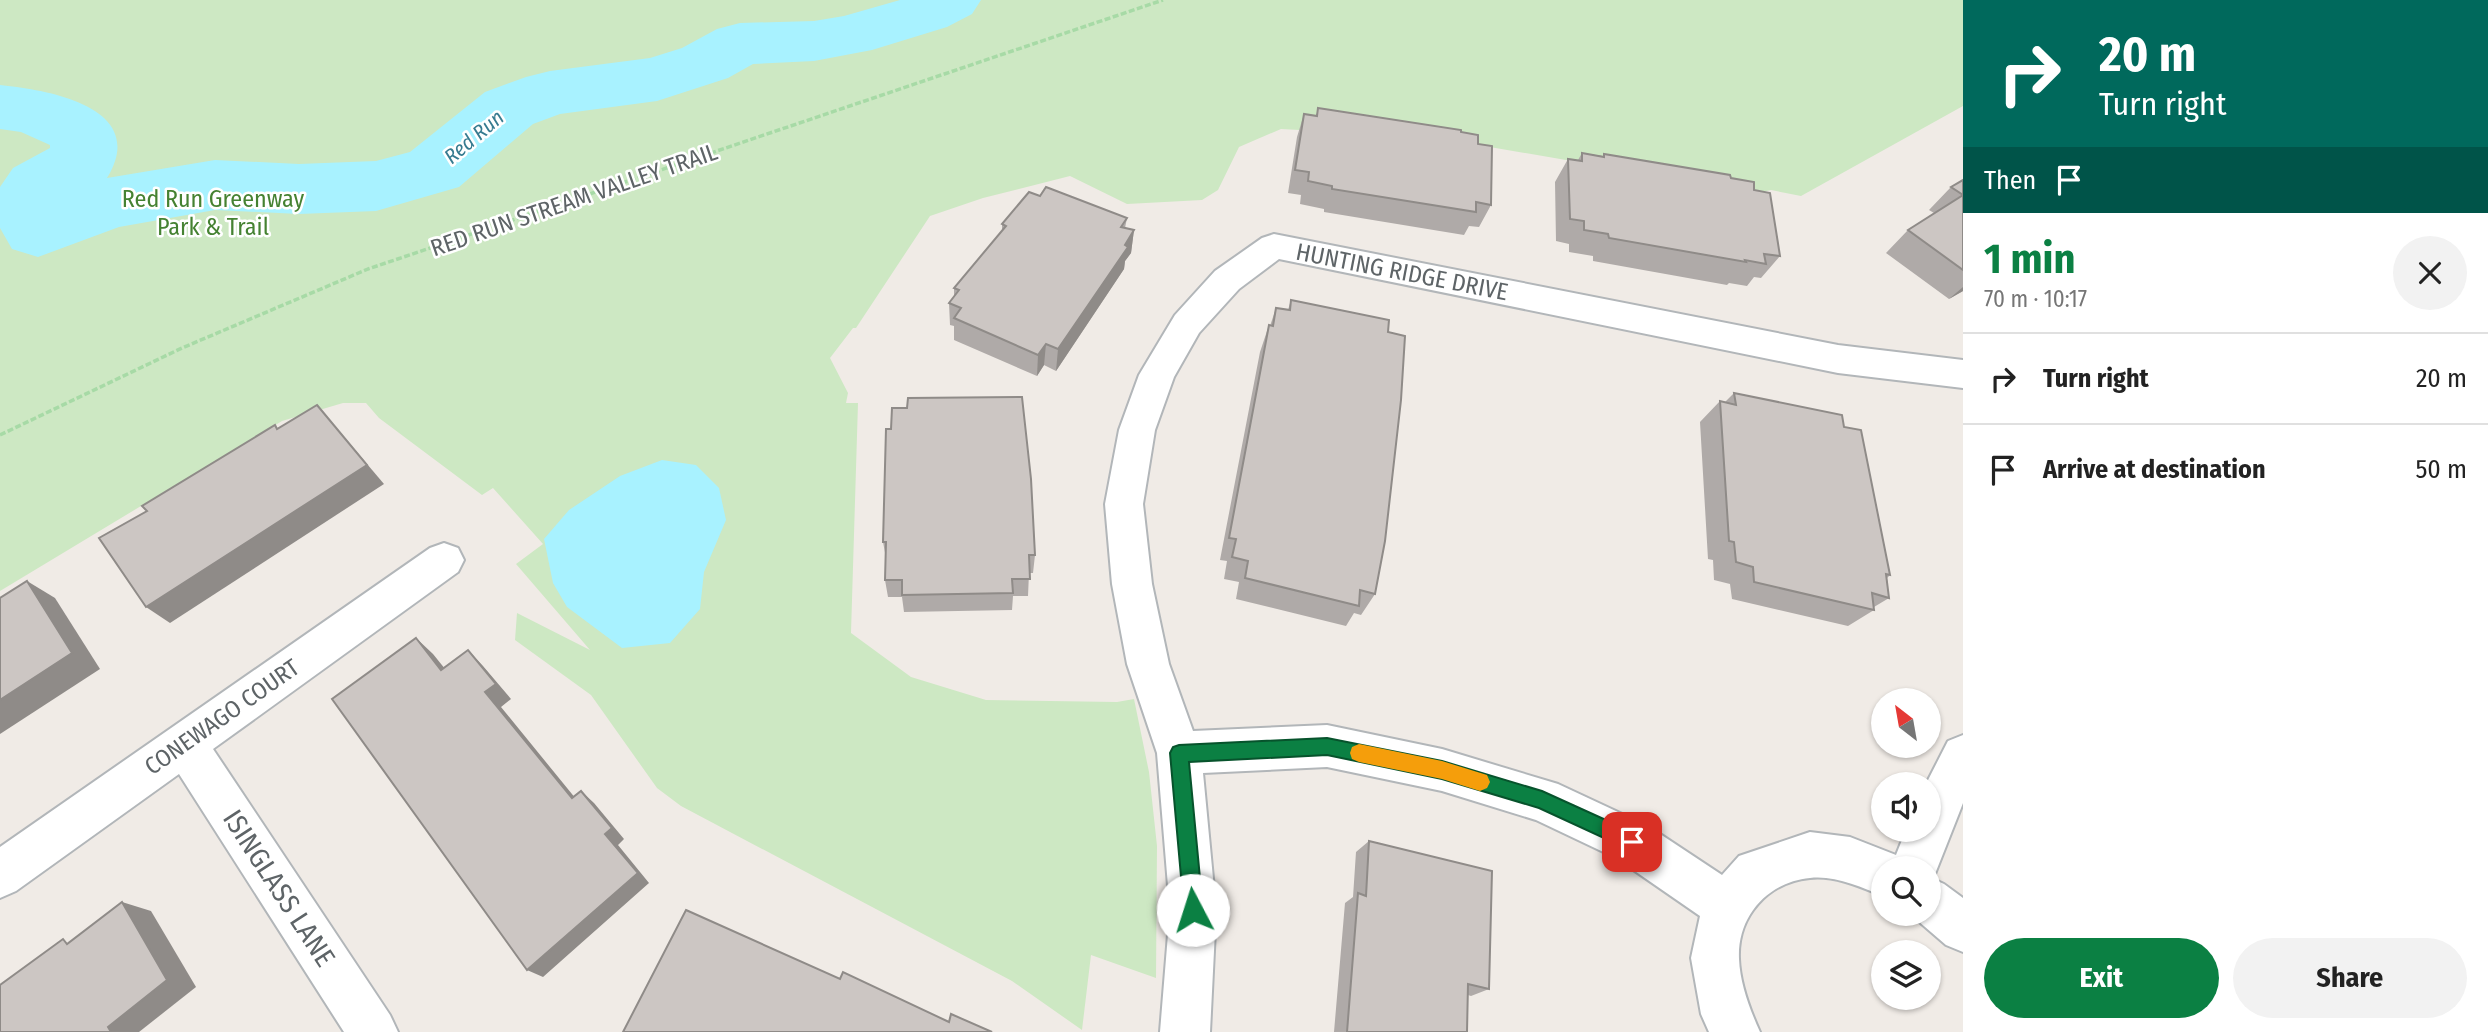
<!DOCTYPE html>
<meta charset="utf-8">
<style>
body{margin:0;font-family:"Fira Sans Condensed",sans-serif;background:#f2f2f2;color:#222;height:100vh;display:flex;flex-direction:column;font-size:26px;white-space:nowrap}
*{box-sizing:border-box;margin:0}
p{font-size:23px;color:#767676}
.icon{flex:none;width:38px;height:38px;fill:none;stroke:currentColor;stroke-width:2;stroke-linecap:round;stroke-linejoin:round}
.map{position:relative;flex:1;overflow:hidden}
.side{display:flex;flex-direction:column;background:#fff;width:525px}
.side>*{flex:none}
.top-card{background:#00695c;color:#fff;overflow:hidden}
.needle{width:46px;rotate:329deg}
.buttons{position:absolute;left:1871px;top:688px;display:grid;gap:14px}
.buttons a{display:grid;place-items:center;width:70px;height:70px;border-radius:50%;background:#fff;box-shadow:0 2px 5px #0004;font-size:35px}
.pin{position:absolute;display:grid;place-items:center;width:60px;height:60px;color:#fff;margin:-30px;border-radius:14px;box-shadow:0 4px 10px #0006}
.me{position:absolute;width:77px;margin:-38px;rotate:355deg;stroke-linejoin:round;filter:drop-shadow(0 0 5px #0008)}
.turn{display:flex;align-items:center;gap:24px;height:147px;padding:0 21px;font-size:32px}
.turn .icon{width:91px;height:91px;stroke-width:2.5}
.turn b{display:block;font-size:49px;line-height:60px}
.then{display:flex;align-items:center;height:66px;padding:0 21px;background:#0003;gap:14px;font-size:26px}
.round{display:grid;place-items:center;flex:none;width:74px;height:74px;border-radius:37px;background:#f2f2f2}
.overview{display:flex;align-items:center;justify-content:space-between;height:119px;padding:0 21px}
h1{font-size:42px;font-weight:700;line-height:52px;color:#0b8043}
.button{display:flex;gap:14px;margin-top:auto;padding:14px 21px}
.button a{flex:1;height:80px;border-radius:42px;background:#0b8043;color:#fff;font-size:28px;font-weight:700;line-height:80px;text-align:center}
.button a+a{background:#f2f2f2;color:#222}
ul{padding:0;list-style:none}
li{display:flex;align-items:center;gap:21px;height:91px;padding:0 21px;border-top:2px solid #e0e0e0}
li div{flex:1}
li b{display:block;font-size:26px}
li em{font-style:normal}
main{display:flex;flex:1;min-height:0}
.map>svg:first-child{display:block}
</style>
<main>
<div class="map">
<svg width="1963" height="1032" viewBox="0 0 1963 1032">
<rect width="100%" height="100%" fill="#f0ebe6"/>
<!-- green -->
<path fill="#cde8c3" d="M 0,0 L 1963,0 L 1963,106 L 1801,196 L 1771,190 L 1757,193 L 1432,137 L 1281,129 L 1239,147 L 1218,190 L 1202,200 L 1127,204 L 1070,176 L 983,198 L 930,216 L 856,328 L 853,328 L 830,358 L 848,393 L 846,403 L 858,403 L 851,633 L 911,677 L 986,700 L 1117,702 L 1134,699 L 1149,772 L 1157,846 L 1156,978 L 1091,955 L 1082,1030 L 1012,981 L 681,806 L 657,788 L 591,695 L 515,640 L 517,613 L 590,650 L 516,564 L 543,544 L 493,488 L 482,495 L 379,418 L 366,403 L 343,403 L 282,421 L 0,591 Z"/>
<!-- water -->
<path fill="#a8f2ff" d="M 662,460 L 696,465 L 719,488 L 726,520 L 704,572 L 700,609 L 670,643 L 622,648 L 567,607 L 553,583 L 544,539 L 569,510 L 620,476 Z"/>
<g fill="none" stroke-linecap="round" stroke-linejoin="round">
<!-- river -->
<path fill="#a8f2ff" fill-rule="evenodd" d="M 900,0 L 981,0 L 972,14 L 947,27 L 872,50 L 814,61 L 753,64 L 728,78 L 657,101 L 560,114 L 533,124 L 459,187 L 376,211 L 299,214 L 215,210 L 119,227 L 38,257 L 12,249 L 0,228 L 0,187 L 13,168 L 50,148 L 50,145 L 21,132 L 0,129 L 0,85 C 50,90 150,108 107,178 L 215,160 L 299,164 L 376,161 L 410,152 L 485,92 L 526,77 L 550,71 L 650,58 L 682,48 L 717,29 L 740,23 L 814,21 L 844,16 Z"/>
<!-- minor casing -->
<g stroke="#b2b6b9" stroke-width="4">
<g id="minor">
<path d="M 1274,234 L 1838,345 L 1963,360 L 1963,388 L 1838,373 L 1279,259 L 1239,289 L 1199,333 L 1174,377 L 1155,430 L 1143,504 L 1152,584 L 1169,664 L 1193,731 L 1327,725 L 1442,749 L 1558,784 L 1648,826 L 1722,875 L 1739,856 L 1810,832 L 1850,837 L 1896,855 L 1906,830 L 1928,830 L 1928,784 L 1926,784 L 1948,741 L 1963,735 L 1963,803 L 1933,879 L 1944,884 L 1963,898 L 1963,952 L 1946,945 L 1910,914 L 1928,914 L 1928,868 L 1883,868 L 1883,896 C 1861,887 1834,875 1810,878 C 1768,882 1737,916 1739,959 C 1740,984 1750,1010 1760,1032 L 1709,1032 L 1701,1014 L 1691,958 L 1700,916 L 1616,858 L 1536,820 L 1442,791 L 1327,767 L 1203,773 L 1216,910 L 1210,1032 L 1160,1032 L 1170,910 L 1157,753 L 1127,664 L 1112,584 L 1105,504 L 1119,430 L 1139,375 L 1175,315 L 1215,271 L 1262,238 Z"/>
<path d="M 444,543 L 458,548 L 464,560 L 458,572 L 213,749 L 390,1015 L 398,1032 L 344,1032 L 179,774 L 16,891 L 0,898 L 0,847 L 430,548 Z"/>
</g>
</g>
<!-- path -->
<path stroke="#a7daa6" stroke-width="3.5" stroke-dasharray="6 2.5" stroke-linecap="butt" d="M 0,435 L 182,348 L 368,269 L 1163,0"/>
<!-- minor -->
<use href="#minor" fill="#fff" fill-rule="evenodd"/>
</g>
<!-- wall -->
<g fill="#afaaa8">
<path d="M 1318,108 L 1461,132 L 1478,144 L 1491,205 L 1479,227 L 1469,226 L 1464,235 L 1324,212 L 1324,209 L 1300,204 L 1301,195 L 1288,193 L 1297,137 L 1304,114 L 1316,116 Z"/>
<path d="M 1582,153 L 1603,156 L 1604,154 L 1731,178 L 1754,190 L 1780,256 L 1761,278 L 1754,277 L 1747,286 L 1729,283 L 1727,285 L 1593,261 L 1593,256 L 1569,252 L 1569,244 L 1556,241 L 1555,182 L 1568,159 L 1578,160 Z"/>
<path d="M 1963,180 L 1963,291 L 1949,299 L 1886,253 L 1908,230 L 1934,213 L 1929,210 L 1951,187 Z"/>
<path d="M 1040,196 L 1127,218 L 1125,228 L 1134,230 L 1131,253 L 1125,261 L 1124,269 L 1056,371 L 1044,365 L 1037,376 L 954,340 L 954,326 L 950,325 L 949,303 L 954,297 L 954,288 L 1002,231 L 1002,224 Z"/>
<path d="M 1291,300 L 1375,594 L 1361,615 L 1354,613 L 1346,626 L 1236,599 L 1239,582 L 1224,579 L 1227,561 L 1220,560 L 1260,352 L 1269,325 L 1270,326 L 1276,308 L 1288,310 Z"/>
<path d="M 1734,393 L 1844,427 L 1890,575 L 1887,578 L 1889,598 L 1874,607 L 1874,610 L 1848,626 L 1732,599 L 1730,584 L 1714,580 L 1713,560 L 1708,559 L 1700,422 L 1720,401 L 1725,402 Z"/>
<path d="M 907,408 L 1035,555 L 1033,573 L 1029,573 L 1028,596 L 1013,596 L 1012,610 L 904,612 L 902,597 L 888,597 L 885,580 L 886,558 L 883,542 L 891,429 Z"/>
<path d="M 1369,841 L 1489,989 L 1471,996 L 1468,995 L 1467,1032 L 1334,1032 L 1345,903 L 1353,897 L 1356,852 Z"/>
</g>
<!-- shaded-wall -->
<g fill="#8f8b88">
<path d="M 1134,230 L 1131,253 L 1125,261 L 1124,269 L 1056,371 L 1058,349 Z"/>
<path d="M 1963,287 L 1963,291 L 1949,299 Z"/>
<path d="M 1046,344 L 1044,365 L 1037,376 L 1038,355 Z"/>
<path d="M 317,405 L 384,484 L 170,623 L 146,607 Z"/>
<path d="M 27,581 L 55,598 L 100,669 L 0,734 L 0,700 Z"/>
<path d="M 416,638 L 433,654 L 458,685 L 441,670 Z"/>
<path d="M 468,650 L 483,666 L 511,699 L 501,707 L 585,810 L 572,798 L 485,692 Z"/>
<path d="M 581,791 L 594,803 L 624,839 L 618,845 L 649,883 L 543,977 L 527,970 L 605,834 Z"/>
<path d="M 122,902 L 151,911 L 196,987 L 139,1032 L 111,1032 L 108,1027 Z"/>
</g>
<!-- building -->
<g fill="#ccc6c3" stroke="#8f8b88" stroke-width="2">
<path d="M 1318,108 L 1461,130 L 1461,132 L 1478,135 L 1478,144 L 1492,146 L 1491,205 L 1476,202 L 1476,212 L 1332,189 L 1332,186 L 1308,181 L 1309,172 L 1295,170 L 1304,114 L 1317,116 Z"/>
<path d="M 1582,153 L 1604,157 L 1604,154 L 1730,175 L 1731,178 L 1754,182 L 1754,190 L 1770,193 L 1780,256 L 1764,254 L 1766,264 L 1745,260 L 1746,262 L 1609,238 L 1608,234 L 1584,230 L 1584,221 L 1570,219 L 1568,159 L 1582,161 Z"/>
<path d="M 1963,180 L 1963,270 L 1908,230 L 1963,195 L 1951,187 Z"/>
<path d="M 1046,187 L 1127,218 L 1121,227 L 1134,230 L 1125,245 L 1128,247 L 1058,349 L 1046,344 L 1038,355 L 954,318 L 961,308 L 949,303 L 959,290 L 954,288 L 1006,226 L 1002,224 L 1029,192 L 1040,196 Z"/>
<path d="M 1291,300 L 1389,320 L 1388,332 L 1405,336 L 1401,400 L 1385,541 L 1375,594 L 1360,590 L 1359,606 L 1245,578 L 1248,561 L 1232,557 L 1236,539 L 1229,538 L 1269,325 L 1273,326 L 1276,308 L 1290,310 Z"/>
<path d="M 1734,393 L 1842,415 L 1844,427 L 1861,430 L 1890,575 L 1886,574 L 1889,598 L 1872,593 L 1874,610 L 1754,582 L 1753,567 L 1736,562 L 1734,542 L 1729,541 L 1720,401 L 1736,405 Z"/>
<path d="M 1022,397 L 1031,479 L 1035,555 L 1029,555 L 1030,579 L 1012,579 L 1013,593 L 902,595 L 902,580 L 885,580 L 886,542 L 883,542 L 886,429 L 891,429 L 892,408 L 907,408 L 908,398 Z"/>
<path d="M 317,405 L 367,465 L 146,607 L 99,538 L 147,511 L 142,506 L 275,425 L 277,429 Z"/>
<path d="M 27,581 L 72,653 L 0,700 L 0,598 Z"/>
<path d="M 416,638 L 441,670 L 468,650 L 496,684 L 485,692 L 572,798 L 581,791 L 612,828 L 605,834 L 638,873 L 527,970 L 332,699 Z"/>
<path d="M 1369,841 L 1492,871 L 1489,989 L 1468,984 L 1467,1032 L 1347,1032 L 1358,893 L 1366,896 Z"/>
<path d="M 122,902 L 167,980 L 108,1027 L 111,1032 L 0,1032 L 0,985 L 63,939 L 67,944 Z"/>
<path d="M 686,910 L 840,979 L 843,972 L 949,1022 L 951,1014 L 992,1032 L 623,1032 Z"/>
</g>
<!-- route -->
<path fill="#0b8043" stroke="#07532c" stroke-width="2" d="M 1327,738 L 1442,761 L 1542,791 L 1639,835 L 1641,842 L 1639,849 L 1632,851 L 1539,808 L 1442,779 L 1327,755 L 1189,762 L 1203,910 L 1200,917 L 1193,920 L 1186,917 L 1184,910 L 1170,753 L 1173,747 L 1179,745 Z"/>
<!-- slow -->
<path fill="#f59e0b" d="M 1359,744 L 1442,761 L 1487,775 L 1490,782 L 1487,788 L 1480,791 L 1442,779 L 1359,762 L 1352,759 L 1350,753 L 1352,747 Z"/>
<g text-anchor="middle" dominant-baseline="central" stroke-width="5" stroke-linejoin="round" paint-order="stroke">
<!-- far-water labels -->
<g font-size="21" font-style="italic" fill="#367b90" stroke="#fff">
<text transform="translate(474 137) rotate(-40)">Red Run</text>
</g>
<!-- park labels -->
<g font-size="24" fill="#458232" stroke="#fff">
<text x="213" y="199">Red Run Greenway<tspan x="213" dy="28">Park &amp; Trail</tspan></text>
</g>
<!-- street labels -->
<g font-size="24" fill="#5e6467" stroke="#fff">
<text transform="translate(574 200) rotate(-19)">RED RUN STREAM VALLEY TRAIL</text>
<text transform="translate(1402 272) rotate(11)">HUNTING RIDGE DRIVE</text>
<text transform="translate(222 717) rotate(-35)">CONEWAGO COURT</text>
</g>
<!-- near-street labels -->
<g font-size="28" fill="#5e6467" stroke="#fff">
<text transform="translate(279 888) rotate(57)">ISINGLASS LANE</text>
</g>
</g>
</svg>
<div class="buttons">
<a><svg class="needle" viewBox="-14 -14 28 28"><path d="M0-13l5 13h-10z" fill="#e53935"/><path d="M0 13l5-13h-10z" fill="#767676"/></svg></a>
<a><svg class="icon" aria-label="sound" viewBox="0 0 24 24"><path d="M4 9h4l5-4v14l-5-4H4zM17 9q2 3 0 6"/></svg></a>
<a><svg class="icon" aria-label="search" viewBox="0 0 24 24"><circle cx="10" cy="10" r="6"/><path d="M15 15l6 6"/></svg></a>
<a><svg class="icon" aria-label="layers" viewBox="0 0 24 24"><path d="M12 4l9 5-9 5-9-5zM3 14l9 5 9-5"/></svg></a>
</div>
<div class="pin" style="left:1632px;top:842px;background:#d93025"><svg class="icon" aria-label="arrive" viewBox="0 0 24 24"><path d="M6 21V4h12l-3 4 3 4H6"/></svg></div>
<svg class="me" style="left:1193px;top:910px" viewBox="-20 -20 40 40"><circle r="19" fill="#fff"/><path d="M0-13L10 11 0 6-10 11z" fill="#0b8043"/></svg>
</div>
<section class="side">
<div class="top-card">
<div class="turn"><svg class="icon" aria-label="right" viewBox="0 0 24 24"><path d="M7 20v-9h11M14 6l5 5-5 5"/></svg><div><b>20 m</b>Turn right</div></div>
<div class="then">Then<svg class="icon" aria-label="arrive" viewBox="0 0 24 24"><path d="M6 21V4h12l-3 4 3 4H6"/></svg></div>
</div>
<div class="overview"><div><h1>1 min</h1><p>70 m · 10:17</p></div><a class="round"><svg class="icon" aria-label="close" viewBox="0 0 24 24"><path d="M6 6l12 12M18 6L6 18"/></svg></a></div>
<ul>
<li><svg class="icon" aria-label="right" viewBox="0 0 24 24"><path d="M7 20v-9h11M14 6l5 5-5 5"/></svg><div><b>Turn right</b></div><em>20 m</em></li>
<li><svg class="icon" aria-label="arrive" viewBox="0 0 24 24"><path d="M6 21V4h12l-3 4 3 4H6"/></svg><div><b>Arrive at destination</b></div><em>50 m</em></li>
</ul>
<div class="button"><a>Exit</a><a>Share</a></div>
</section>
</main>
